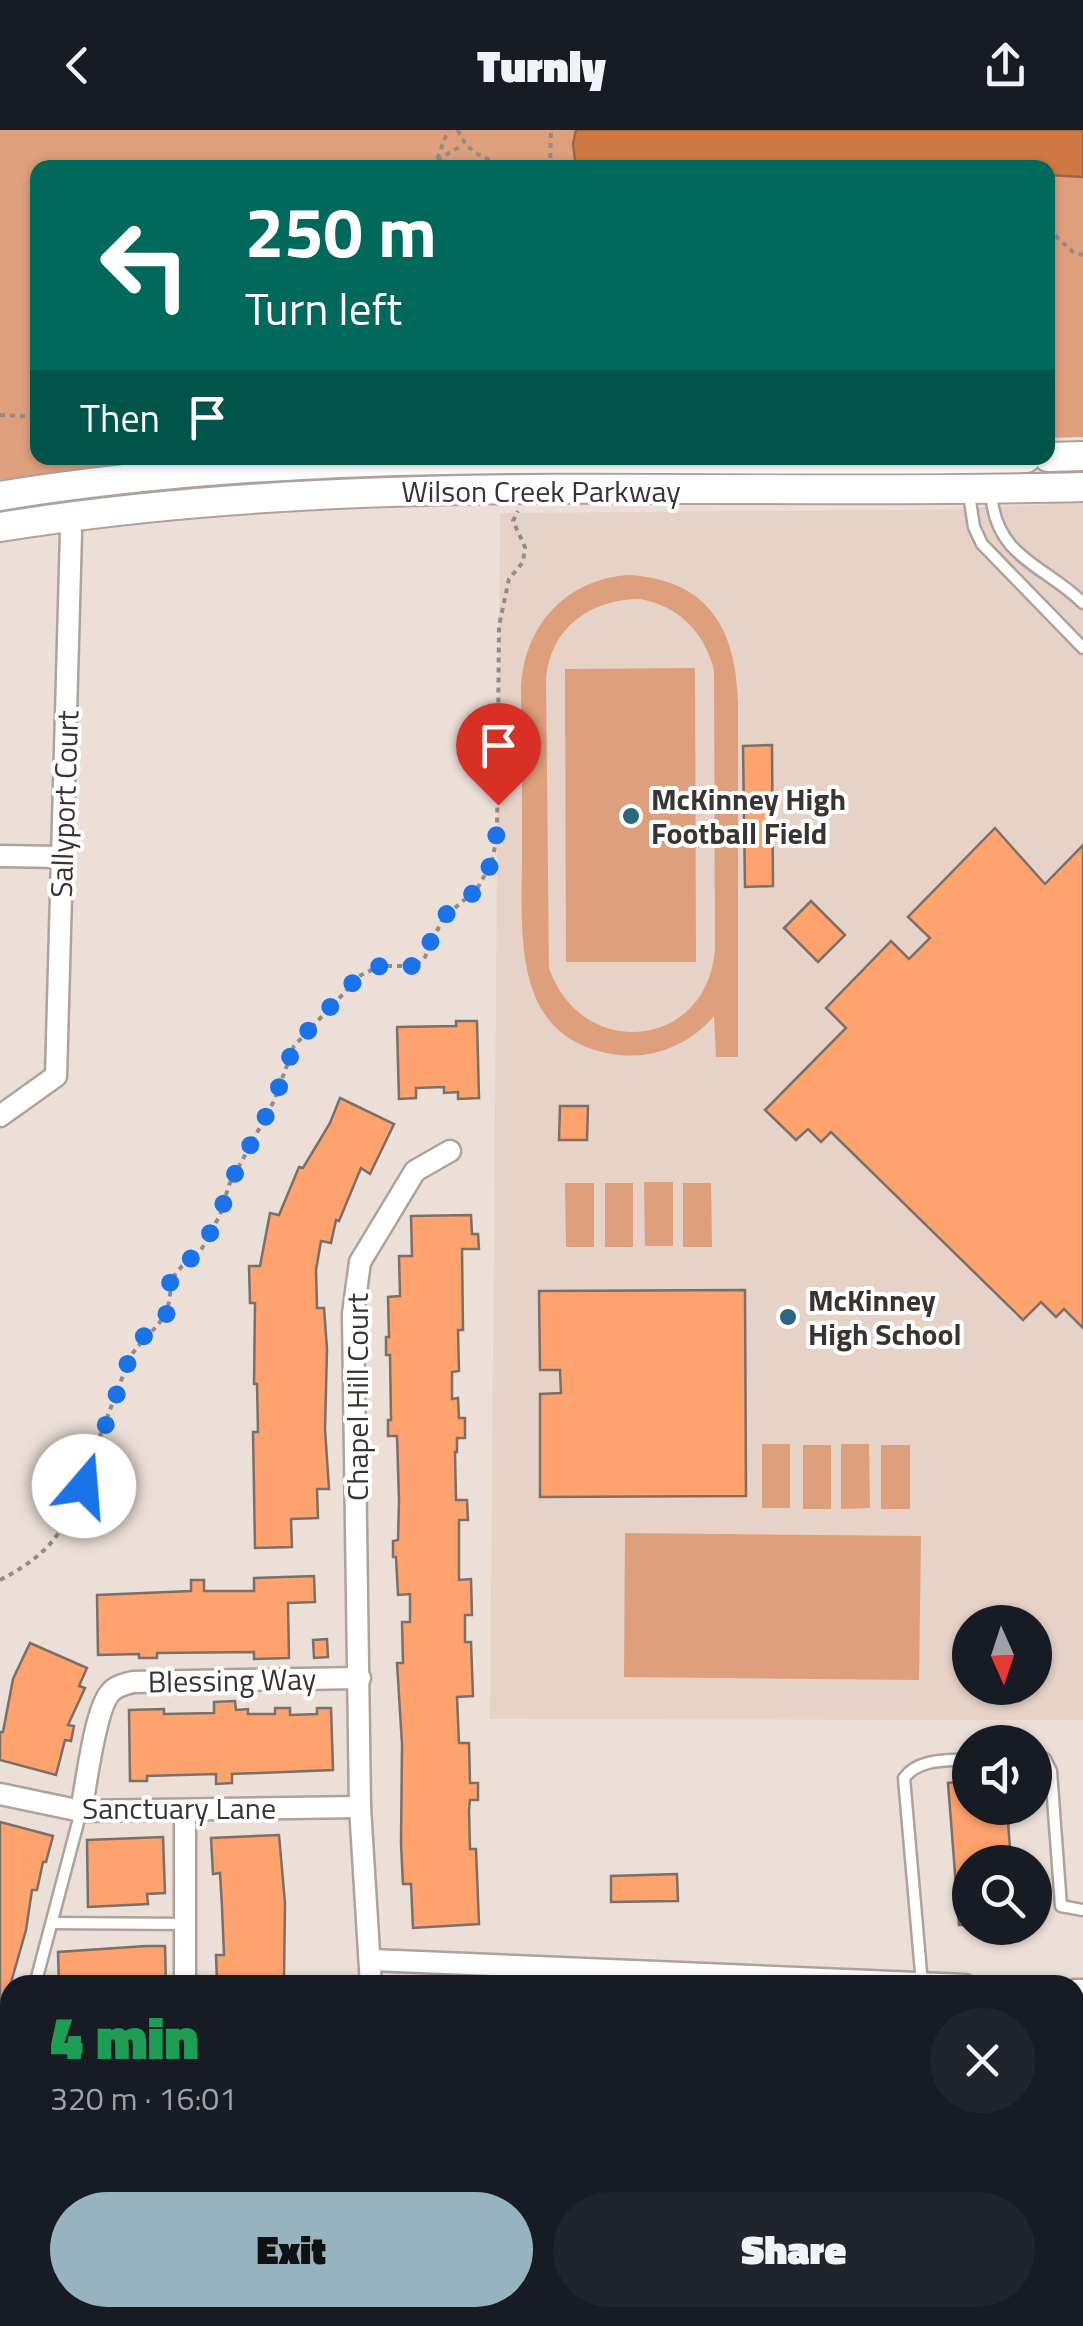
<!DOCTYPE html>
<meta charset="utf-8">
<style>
body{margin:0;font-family:"Titillium Web",sans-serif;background:#20242c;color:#f1f3f6;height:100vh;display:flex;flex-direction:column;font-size:38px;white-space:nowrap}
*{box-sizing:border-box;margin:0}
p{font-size:32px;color:#9ea1a6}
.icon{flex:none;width:55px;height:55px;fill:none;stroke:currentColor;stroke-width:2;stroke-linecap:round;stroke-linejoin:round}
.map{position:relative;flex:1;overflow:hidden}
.side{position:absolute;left:0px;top:1845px;width:1085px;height:352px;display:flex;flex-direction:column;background:#171b24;border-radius:30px 30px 0 0;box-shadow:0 2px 8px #0004}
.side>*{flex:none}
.hud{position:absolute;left:30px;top:30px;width:1025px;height:305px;border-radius:20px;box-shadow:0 2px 8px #0004;background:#00695c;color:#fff;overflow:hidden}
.needle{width:65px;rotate:177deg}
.controls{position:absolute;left:952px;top:1475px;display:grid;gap:20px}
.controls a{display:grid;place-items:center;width:100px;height:100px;border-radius:50%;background:#171b24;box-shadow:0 2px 8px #0004;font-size:50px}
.pin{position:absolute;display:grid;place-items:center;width:85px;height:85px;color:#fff;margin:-102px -42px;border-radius:50% 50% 50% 0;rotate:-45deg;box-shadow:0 0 10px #0007}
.pin .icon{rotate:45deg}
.me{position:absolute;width:110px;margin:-55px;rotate:18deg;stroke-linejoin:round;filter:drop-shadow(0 0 8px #0008)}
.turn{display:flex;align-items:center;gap:35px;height:210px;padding:0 50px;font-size:45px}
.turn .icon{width:130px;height:130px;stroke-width:2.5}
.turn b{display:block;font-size:70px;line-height:85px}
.then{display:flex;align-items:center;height:95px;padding:0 50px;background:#0003;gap:20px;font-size:38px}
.round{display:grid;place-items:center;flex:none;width:105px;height:105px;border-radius:52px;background:#20242c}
.head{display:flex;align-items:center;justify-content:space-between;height:170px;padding:0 50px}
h1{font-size:60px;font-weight:800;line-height:75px;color:#1e9e55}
.primary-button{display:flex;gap:20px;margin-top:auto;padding:20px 50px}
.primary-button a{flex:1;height:115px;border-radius:60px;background:#98b3c0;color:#111;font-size:40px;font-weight:800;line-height:115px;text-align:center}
.primary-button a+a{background:#20242c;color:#f1f3f6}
header{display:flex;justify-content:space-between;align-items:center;height:130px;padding:0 50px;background:#171b24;font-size:45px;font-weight:800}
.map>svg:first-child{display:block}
</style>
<header><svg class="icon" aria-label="back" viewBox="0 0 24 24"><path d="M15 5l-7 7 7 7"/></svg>Turnly<svg class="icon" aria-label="share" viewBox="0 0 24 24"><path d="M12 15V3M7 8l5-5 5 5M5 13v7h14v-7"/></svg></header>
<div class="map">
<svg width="1083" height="2196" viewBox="0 0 1083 2196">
<rect width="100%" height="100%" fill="#ecdfd8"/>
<!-- built -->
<path fill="#e6d2c7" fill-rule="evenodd" d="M 1083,373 L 1083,1590 L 490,1589 L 500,383 L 917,380 ZM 970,1492 L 1035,1492 L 1035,1558 L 970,1558 Z"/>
<!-- green -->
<g fill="#de9f7d" fill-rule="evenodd">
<path d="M 0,0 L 1083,0 L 1083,307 L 1048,308 L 1048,38 L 38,38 L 38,328 L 171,328 L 0,350 Z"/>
<path d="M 629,445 C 708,450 736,498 738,572 L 738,927 L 716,927 L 714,886 C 691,913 656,929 619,925 C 506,911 523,798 522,714 C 522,663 522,612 521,560 C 523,497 565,449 629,445 ZM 640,469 C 679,476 704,502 714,540 L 715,818 C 709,919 582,933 549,838 L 546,548 C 551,497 591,469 640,469 Z"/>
<path d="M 695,538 L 696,832 L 566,832 L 565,539 Z"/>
<path d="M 644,1052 L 673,1052 L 673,1116 L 645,1116 Z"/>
<path d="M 565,1053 L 594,1053 L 594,1117 L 566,1117 Z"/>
<rect x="605" y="1053" width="28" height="64"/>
<path d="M 683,1053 L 711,1053 L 712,1117 L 683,1117 Z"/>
<rect x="762" y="1314" width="28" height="64"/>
<path d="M 869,1314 L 870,1378 L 841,1379 L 841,1314 Z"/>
<rect x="803" y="1315" width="28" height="64"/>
<rect x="881" y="1315" width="29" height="64"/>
<path d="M 625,1403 L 921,1406 L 919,1550 L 624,1547 Z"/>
</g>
<!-- water -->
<path fill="#d07944" stroke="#a3643f" stroke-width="2.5" d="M 576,0 L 1083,0 L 1083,47 L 1048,45 L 1048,38 L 576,37 L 573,14 Z"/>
<!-- building -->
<g fill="#fea26e" stroke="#7b6f69" stroke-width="2.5">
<path d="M 772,615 L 773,756 L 745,757 L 743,616 Z"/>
<path d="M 995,698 L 1045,754 L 1083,715 L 1083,1198 L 1064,1179 L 1056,1187 L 1041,1172 L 1023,1190 L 831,1002 L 821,1012 L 808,999 L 796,1010 L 765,980 L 846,898 L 826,878 L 891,811 L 909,829 L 930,808 L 908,787 Z"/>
<path d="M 811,771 L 845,805 L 818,832 L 784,798 Z"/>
<path d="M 456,891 L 477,891 L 479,968 L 458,969 L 458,962 L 444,963 L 444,957 L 416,958 L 416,968 L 399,969 L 397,897 L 456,896 Z"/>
<path d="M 340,968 L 394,994 L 370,1044 L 361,1038 L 339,1091 L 336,1090 L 331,1113 L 321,1111 L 316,1140 L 317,1178 L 324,1178 L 327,1219 L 325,1299 L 329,1359 L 317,1359 L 318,1388 L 291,1389 L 292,1417 L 255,1418 L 253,1302 L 258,1302 L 257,1254 L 254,1254 L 255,1173 L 250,1173 L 249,1136 L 260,1136 L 270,1083 L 279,1085 L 299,1037 L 303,1038 L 330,993 Z"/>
<path d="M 560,976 L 588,976 L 587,1010 L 559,1010 Z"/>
<path d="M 471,1085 L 472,1104 L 478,1104 L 479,1119 L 462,1119 L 463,1200 L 458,1200 L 459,1241 L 452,1242 L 452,1269 L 458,1268 L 459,1288 L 465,1288 L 465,1308 L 457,1308 L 457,1322 L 455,1322 L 456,1370 L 467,1370 L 468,1390 L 459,1390 L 459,1450 L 471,1449 L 472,1485 L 465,1485 L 465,1512 L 471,1512 L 473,1566 L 457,1567 L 459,1613 L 469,1613 L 470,1653 L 478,1653 L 478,1670 L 470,1670 L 469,1680 L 470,1719 L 476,1719 L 479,1794 L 413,1798 L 411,1754 L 403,1754 L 401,1714 L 402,1614 L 397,1533 L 403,1533 L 402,1492 L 410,1492 L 410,1464 L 398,1465 L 396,1427 L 393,1427 L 393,1411 L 398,1410 L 399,1371 L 397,1306 L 388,1306 L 388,1290 L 391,1290 L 390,1225 L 386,1225 L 386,1207 L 389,1207 L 388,1167 L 400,1166 L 399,1126 L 412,1126 L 411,1086 Z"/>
<path d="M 745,1160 L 746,1366 L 540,1367 L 540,1264 L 561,1263 L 560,1240 L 540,1240 L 539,1161 Z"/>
<path d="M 314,1446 L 315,1472 L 288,1473 L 289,1528 L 254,1529 L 254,1522 L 157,1523 L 157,1528 L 139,1528 L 139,1524 L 98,1525 L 97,1465 L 191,1461 L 191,1450 L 204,1450 L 204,1461 L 254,1461 L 254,1448 Z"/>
<path d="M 327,1509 L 328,1527 L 314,1528 L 313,1510 Z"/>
<path d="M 30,1513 L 87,1538 L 79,1556 L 85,1558 L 68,1595 L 74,1596 L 71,1611 L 65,1610 L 56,1645 L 0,1630 L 0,1602 L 3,1602 L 13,1549 Z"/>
<path d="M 235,1571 L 236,1580 L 248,1579 L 248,1584 L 275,1584 L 275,1578 L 290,1578 L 290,1585 L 317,1584 L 317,1578 L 331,1578 L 333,1640 L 232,1644 L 232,1653 L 216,1654 L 216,1644 L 147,1646 L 147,1651 L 130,1651 L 129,1580 L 164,1579 L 164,1584 L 214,1583 L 214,1572 Z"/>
<path d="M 970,1651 L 970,1678 L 1007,1678 L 1011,1732 L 970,1732 L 970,1795 L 959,1795 L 948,1653 Z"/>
<path d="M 0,1692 L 53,1706 L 46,1732 L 43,1732 L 37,1760 L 32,1760 L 26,1800 L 4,1877 L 0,1877 Z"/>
<path d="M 279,1705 L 285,1773 L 284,1850 L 217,1852 L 216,1825 L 224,1825 L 222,1777 L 220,1743 L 213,1744 L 211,1708 Z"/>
<path d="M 163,1707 L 165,1763 L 147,1764 L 148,1774 L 88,1777 L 87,1710 Z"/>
<path d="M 677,1744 L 678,1771 L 611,1772 L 611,1746 Z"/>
<path d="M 146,1816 L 165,1816 L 166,1855 L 59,1855 L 58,1822 Z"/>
</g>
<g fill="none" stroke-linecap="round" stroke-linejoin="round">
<!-- service casing -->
<g stroke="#aea29c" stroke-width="15">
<g id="service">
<path d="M 1083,473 C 1047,437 998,428 992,370 L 977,360 L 970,371 L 974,397 L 982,414 L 1083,518"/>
<path d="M 1035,1626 L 1045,1629 L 1051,1641 L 1061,1776 L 1083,1780"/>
<path d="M 53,1793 L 185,1794"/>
<path d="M 922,1854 L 904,1648 C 919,1628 947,1631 970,1629"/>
<path d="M 35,1855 L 81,1681"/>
<path d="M 1075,1971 L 1083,1970"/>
</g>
</g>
<!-- minor casing -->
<g stroke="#aea29c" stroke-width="25">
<g id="minor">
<path d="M 0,726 L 62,727"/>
<path d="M 0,986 L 56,946 L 71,402"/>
<path d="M 0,1664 L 81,1681 L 360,1677"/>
<path d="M 81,1681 C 86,1657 95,1577 111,1562 C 116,1556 125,1554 133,1552 L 360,1548"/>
<path d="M 372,1830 L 965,1855"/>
<path d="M 185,1855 L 185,1680"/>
<path d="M 371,1855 L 360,1677 L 353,1184 L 360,1132 L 415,1041 L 450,1021"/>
<path d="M 1075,1860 L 1083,1860"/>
<path d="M 0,1913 L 10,1916"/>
<path d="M 0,1982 L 10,1944"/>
<path d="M 244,2188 L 244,2196"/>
<path d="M 371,2188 L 371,2196"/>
<path d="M 616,2188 L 616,2196"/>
</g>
</g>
<!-- secondary casing -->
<g stroke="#aea29c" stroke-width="32">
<g id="secondary">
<path d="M 1048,327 L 1083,326"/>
<path d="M 0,366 C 340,310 683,336 1026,328"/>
<path d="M 0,397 C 358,339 722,367 1083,357"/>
</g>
</g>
<!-- path -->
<g stroke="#948b87" stroke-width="4" stroke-dasharray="5 5" stroke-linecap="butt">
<path d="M 458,0 C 467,25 487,28 510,38"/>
<path d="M 437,30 L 463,15"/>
<path d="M 434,38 L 448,0"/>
<path d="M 550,38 L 551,0"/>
<path d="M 1048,99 L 1073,122 L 1083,125"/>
<path d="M 0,285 L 38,287"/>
<path d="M 0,1450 C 66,1416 69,1386 94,1322 C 106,1290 118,1259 130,1227 C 151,1196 173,1193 170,1151 L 182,1136 L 201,1120 L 220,1085 L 229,1055 L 274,971 L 294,916 L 361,845 L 380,836 L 415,836 L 425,827 L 443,788 L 477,759 L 492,732 L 497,705 L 499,496 L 509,449 L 523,432 L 525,417 L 513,391 L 518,381"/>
</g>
<!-- service -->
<use href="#service" stroke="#fff" stroke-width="10"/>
<!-- minor -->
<use href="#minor" stroke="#fff" stroke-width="20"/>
<!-- secondary -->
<use href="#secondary" stroke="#fff" stroke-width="28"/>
</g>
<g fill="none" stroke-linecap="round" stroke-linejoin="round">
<!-- route -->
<path stroke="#1a73e8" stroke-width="18" stroke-dasharray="0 32.4" d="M 84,1356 L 130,1227 L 144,1206 L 164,1190 L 172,1170 L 170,1151 L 182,1136 L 201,1120 L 220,1085 L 229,1055 L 274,971 L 294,916 L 361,844 L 380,836 L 415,836 C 430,822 431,804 442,789 C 450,779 464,772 473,763 C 496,740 497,706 498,675"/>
</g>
<!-- markers -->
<g fill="#2c657f" stroke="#fff" stroke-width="4">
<circle cx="631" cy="686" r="10"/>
<circle cx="788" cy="1187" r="10"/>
</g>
<g text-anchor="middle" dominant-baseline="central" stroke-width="8" stroke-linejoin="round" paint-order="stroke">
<!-- street labels -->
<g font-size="30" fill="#393432" stroke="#fff">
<text x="541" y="361">Wilson Creek Parkway</text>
<text transform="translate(64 674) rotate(-88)">Sallyport Court</text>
<text transform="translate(357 1267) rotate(-90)">Chapel Hill Court</text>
<text transform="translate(232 1550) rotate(-1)">Blessing Way</text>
<text x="179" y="1678">Sanctuary Lane</text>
</g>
<!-- poi labels -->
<g font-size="30" font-weight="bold" fill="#393432" stroke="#fff" text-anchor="start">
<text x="651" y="669">McKinney High<tspan x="651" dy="34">Football Field</tspan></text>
<text x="808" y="1170">McKinney<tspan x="808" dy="34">High School</tspan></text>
</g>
</g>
</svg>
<div class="controls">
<a><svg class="needle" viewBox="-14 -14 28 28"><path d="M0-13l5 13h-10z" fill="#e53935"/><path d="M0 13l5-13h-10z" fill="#9ea1a6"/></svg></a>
<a><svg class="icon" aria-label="sound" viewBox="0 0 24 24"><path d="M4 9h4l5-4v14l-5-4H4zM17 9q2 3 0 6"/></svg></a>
<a><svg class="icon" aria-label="search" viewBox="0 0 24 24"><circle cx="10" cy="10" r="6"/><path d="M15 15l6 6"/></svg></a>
</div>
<div class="pin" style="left:498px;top:675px;background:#d93025"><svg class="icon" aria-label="arrive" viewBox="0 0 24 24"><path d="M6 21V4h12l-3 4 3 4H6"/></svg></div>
<svg class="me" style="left:84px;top:1356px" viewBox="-20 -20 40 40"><circle r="19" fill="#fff"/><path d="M0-13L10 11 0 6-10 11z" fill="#1a73e8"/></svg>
<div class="hud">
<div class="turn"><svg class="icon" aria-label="left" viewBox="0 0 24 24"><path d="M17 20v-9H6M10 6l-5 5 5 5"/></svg><div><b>250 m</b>Turn left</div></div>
<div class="then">Then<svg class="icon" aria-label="arrive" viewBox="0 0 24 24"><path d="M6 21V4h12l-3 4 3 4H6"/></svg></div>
</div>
<section class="side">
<div class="head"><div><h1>4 min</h1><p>320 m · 16:01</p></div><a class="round"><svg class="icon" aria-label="close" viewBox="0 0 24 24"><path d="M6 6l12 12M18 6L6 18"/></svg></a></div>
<div class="primary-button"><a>Exit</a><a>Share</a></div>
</section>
</div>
